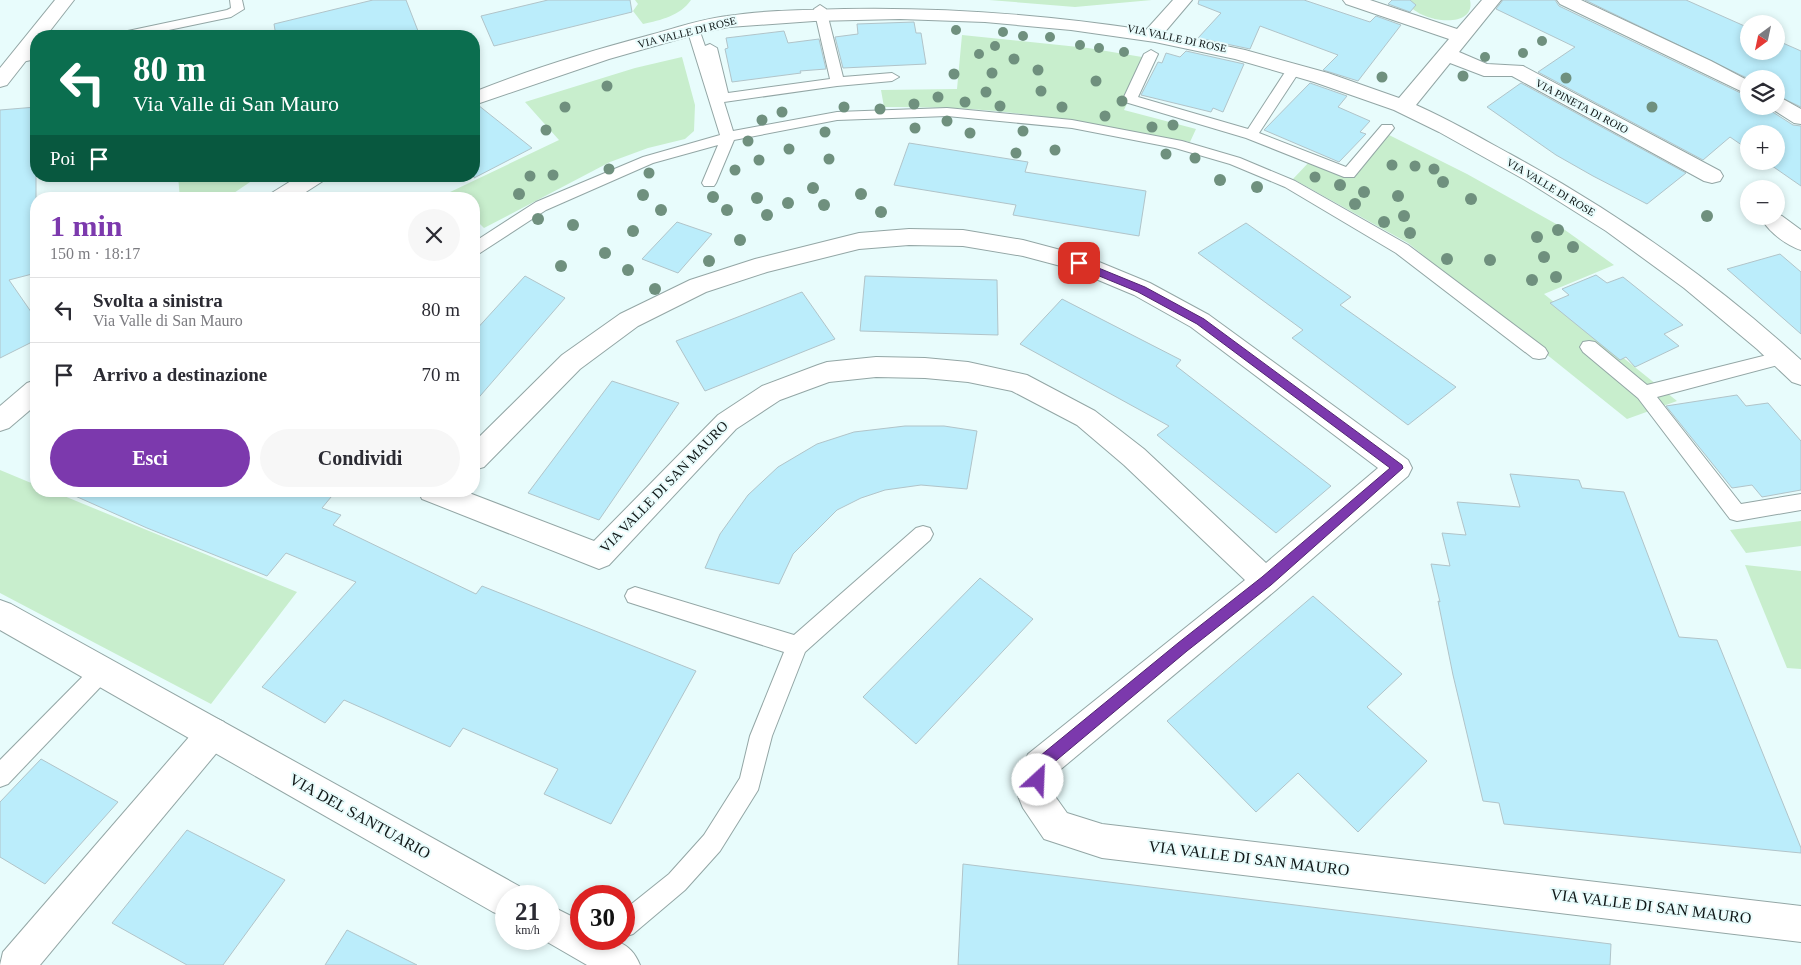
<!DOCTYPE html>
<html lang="it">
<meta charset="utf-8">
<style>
body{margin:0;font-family:"Times New Roman",serif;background:#f7f7f7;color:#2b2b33;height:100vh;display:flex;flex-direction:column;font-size:19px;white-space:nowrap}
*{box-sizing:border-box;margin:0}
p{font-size:16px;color:#7c7c81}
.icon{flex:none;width:28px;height:28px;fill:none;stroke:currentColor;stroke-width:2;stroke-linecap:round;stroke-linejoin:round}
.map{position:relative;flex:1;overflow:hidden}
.drawer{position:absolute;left:30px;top:192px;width:450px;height:305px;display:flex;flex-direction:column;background:#fff;border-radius:20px;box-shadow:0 2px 8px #0003}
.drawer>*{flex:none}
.guide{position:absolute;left:30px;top:30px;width:450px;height:152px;border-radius:20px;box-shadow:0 2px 8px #0003;background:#0b6e4f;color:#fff;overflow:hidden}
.needle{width:32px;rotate:213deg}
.tools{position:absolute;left:1740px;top:15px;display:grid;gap:10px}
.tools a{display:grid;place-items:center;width:45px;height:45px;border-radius:50%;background:#fff;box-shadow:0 2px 8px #0003;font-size:25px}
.speed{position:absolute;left:495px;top:885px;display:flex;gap:10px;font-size:25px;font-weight:700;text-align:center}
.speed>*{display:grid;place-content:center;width:65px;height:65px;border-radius:50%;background:#fff;box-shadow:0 2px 8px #0003;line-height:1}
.speed small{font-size:12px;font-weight:400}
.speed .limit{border:8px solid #d22;background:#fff;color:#111}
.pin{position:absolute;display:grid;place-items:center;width:42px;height:42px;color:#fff;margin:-21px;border-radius:10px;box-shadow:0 2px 8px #0006}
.me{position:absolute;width:55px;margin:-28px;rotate:25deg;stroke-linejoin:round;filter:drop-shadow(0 0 4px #0008)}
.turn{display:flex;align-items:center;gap:18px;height:105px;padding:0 20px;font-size:22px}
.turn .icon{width:65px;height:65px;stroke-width:2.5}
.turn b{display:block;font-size:35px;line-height:42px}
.then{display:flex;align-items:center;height:48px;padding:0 20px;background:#0003;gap:10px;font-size:19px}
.round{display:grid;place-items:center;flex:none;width:52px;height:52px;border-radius:26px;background:#f7f7f7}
.summary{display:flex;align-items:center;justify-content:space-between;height:85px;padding:0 20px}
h1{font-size:30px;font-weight:700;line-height:38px;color:#7c39ad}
.cta{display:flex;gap:10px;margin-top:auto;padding:10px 20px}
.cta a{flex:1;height:58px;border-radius:30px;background:#7c39ad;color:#fff;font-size:20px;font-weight:700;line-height:58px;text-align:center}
.cta a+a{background:#f7f7f7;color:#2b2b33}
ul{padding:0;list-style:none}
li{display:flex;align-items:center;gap:15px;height:65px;padding:0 20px;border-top:1px solid #e1e1e2}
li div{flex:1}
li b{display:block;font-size:19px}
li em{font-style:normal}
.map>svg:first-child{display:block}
</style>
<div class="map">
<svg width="1801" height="965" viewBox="0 0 1801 965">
<rect width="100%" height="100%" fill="#e8fcfc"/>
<!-- green -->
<g fill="#c8eecd">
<path d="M 635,0 L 691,0 C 680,16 661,20 643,24 L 633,11 L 638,4 Z"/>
<path d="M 989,0 L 1152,0 L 1075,7 Z"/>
<path d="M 1406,0 L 1470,0 C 1477,31 1415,23 1406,0 Z"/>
<path d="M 962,35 L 1088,48 L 1148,58 L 1124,110 L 1196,129 L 1190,142 C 1110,127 1029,111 948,108 C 927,107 905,107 884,107 L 881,90 L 957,89 Z"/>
<path d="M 682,57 L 695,105 L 694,131 L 685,139 L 648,148 L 610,162 L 484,228 L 474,218 L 474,199 L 453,199 L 448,193 L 559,140 L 525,102 L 635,68 Z"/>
<path d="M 1385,133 L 1467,174 L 1558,225 L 1614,265 L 1544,294 L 1677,401 L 1627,419 L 1408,243 L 1293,179 L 1311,160 L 1350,176 Z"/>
<path d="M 178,176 L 259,176 L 225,199 L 180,199 Z"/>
<path d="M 0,470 L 36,485 L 36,491 L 52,491 L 297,592 L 211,704 L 0,593 Z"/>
<path d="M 1801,521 L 1801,546 L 1746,553 L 1730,530 Z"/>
<path d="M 1745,565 L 1801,571 L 1801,669 L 1787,668 Z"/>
</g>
<!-- building -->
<g fill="#bbedfb" stroke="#b1c4c9">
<path d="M 373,0 L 406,0 L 420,36 L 276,36 L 274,24 Z"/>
<path d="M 548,0 L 630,0 L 632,12 L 494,46 L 481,16 Z"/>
<path d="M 1199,0 L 1304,0 L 1370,22 L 1376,16 L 1401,25 L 1358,81 L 1323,70 L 1338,55 L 1260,26 L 1250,49 L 1198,38 L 1221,13 L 1198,4 Z"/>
<path d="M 1392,0 L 1410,0 L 1416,5 L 1410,12 L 1388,4 Z"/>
<path d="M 1503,0 L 1555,0 L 1559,6 L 1749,97 L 1749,106 L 1767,106 L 1768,109 L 1793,125 L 1801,126 L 1801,186 L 1765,161 L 1776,161 L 1776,134 L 1749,134 L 1749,150 L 1730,137 L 1703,160 L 1538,72 L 1575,47 L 1496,9 Z"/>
<path d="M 1585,0 L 1686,0 L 1749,28 L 1749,51 L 1776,51 L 1776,40 L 1801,51 L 1801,107 L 1776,95 L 1776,79 L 1749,79 Z"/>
<path d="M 914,22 L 916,33 L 921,33 L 926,64 L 843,68 L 835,37 L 858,34 L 857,24 Z"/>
<path d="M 784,31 L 788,43 L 819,39 L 826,69 L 800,71 L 801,73 L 732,82 L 725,49 L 728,48 L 726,38 Z"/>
<path d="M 1186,51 L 1244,64 L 1223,112 L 1213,108 L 1211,112 L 1141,95 L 1158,62 L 1162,63 L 1166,53 L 1180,57 Z"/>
<path d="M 1310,83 L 1347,96 L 1338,107 L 1370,121 L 1360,132 L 1366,134 L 1339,162 L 1264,130 Z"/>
<path d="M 1521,83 L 1686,173 L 1647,204 L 1593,176 L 1556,155 L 1487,107 Z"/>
<path d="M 478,105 L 532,148 L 474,178 L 474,107 Z"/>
<path d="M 36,107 L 36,273 L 9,280 L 36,319 L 36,340 L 0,358 L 0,110 Z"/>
<path d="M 909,143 L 1028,162 L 1025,172 L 1146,191 L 1139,236 L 1013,215 L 1016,205 L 894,185 Z"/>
<path d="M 677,222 L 712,234 L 678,273 L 642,259 Z"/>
<path d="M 1246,223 L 1351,297 L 1340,305 L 1456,387 L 1408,425 L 1292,338 L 1303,330 L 1198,253 Z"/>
<path d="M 1780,254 L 1801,272 L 1801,334 L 1727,269 Z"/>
<path d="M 1596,275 L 1607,283 L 1623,277 L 1683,325 L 1664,334 L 1679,346 L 1635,367 L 1626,357 L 1620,360 L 1550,303 L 1569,295 L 1562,289 Z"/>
<path d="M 525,276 L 565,298 L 474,403 L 474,332 Z"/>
<path d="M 865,276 L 997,280 L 998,335 L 860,331 Z"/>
<path d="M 802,292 L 835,339 L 705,391 L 676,341 Z"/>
<path d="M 1062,299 L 1181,360 L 1176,366 L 1331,486 L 1276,533 L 1157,435 L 1169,426 L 1020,344 Z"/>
<path d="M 612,381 L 679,403 L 599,520 L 528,493 Z"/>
<path d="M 1737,395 L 1746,406 L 1768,403 L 1801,441 L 1801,490 L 1762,497 L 1752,485 L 1732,488 L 1666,406 Z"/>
<path d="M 905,426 L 944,426 L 977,431 L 967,489 L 921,485 L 885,490 L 861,498 L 837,510 L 793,554 L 779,584 L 705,568 L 720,534 L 748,495 L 778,467 L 817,444 L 854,432 Z"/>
<path d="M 1510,474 L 1579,480 L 1582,488 L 1624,492 L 1679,637 L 1717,640 L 1801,848 L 1801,853 L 1504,824 L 1499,803 L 1483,801 L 1453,675 L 1438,601 L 1440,602 L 1431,564 L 1450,566 L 1442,533 L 1466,535 L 1457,502 L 1520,507 Z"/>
<path d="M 64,491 L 336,491 L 322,508 L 341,515 L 333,525 L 476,594 L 482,586 L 696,671 L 611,824 L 544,794 L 558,769 L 463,728 L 450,747 L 344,700 L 325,723 L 262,687 L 356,582 L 286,553 L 267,576 L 147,528 Z"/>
<path d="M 980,578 L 1033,619 L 916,744 L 863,697 Z"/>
<path d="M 1313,596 L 1402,674 L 1367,707 L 1427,761 L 1358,832 L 1298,773 L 1256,812 L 1167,721 Z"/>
<path d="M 41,759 L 118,802 L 45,884 L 0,857 L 0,802 Z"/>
<path d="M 187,830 L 285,880 L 223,965 L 187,965 L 112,923 Z"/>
<path d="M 963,864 L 1611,944 L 1610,965 L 958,965 Z"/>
<path d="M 347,930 L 417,965 L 325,965 Z"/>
</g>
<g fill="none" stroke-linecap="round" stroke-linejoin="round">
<!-- lane casing -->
<g stroke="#93a6a5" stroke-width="2">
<g id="lane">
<path d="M 230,0 L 242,0 L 244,9 L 231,17 L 140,36 L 117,36 L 123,32 L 227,10 L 231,8 Z"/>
<path d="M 820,5 L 826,9 L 843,77 L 892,73 L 899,77 L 892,81 L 837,86 L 724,102 L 733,131 L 837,112 L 947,108 L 1072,120 L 1182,141 L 1240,158 L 1295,181 L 1408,245 L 1545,348 L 1548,353 L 1545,358 L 1539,359 L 1533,358 L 1396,253 L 1285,187 L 1230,164 L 1175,148 L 1072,128 L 947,116 L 837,120 L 734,140 L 716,183 L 714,186 L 704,186 L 702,183 L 718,145 L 653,163 L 546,210 L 480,253 L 474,254 L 474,242 L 536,202 L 643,157 L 720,135 L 687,29 L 688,26 L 698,26 L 705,46 L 710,44 L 717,48 L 728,93 L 830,79 L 814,9 Z"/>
<path d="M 1151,50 L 1158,54 L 1138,97 L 1248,129 L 1289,66 L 1299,66 L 1301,69 L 1259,133 L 1346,167 L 1382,125 L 1392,125 L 1394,128 L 1354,177 L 1344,177 L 1246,138 L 1125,102 L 1123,99 L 1144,54 Z"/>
<path d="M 36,51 L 36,59 L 17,63 L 10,59 L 12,56 Z"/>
<path d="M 1589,341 L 1595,342 L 1647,385 L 1783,351 L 1789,352 L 1792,357 L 1789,362 L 1657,397 L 1741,504 L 1801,494 L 1801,510 L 1737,521 L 1730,519 L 1638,398 L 1583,352 L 1580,347 L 1583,342 Z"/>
<path d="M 923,526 L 930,528 L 933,534 L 930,540 L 805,652 L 772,736 L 758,790 L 720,851 L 685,890 L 633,934 L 624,937 L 624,910 L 669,874 L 704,835 L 740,778 L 750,736 L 784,652 L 628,602 L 625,596 L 628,590 L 635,587 L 794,635 L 916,528 Z"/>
<path d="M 102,661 L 109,664 L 113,671 L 109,678 L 8,784 L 0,787 L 0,760 L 95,664 Z"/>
</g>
</g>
<!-- street casing -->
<g stroke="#93a6a5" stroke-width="2">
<g id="street">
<path d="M 55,0 L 74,0 L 46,36 L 36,36 L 36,48 L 7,85 L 0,87 L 0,68 Z"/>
<path d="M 1173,0 L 1192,0 L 1164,33 L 1245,50 L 1328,73 L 1399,98 L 1449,39 L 1346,4 L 1343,0 L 1370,0 L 1457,29 L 1482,0 L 1501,0 L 1459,52 L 1487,64 L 1523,66 L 1720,171 L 1723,176 L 1720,181 L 1712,183 L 1704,181 L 1512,76 L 1484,76 L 1450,63 L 1416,105 C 1448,119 1479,137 1510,154 C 1615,211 1712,279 1801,360 L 1801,385 L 1792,382 L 1757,349 L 1684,288 L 1606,231 L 1525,180 L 1439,132 L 1394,110 L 1314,82 L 1235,59 L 1155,42 L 1071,30 L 985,22 L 900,19 L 814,21 L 729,27 L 704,32 L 609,59 L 474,105 L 474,92 C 531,69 590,51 650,35 C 676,28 701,19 727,16 C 766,10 806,10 844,9 C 946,7 1046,15 1146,30 Z"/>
<path d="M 1557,0 L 1581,0 L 1711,61 L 1749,81 L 1749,95 L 1560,4 Z"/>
<path d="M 1776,97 L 1783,99 L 1801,109 L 1801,124 L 1794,123 L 1769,107 L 1776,106 Z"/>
<path d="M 299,176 L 326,176 L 323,181 L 295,199 L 267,199 L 270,194 Z"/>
<path d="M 1776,214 L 1782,216 L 1801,230 L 1801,250 C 1788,246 1770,233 1763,221 L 1766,216 L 1776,216 Z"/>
<path d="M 909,229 L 963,230 L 1023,240 L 1087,257 L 1150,283 L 1209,315 L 1408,460 L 1412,468 L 1408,476 L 1276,590 L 1055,774 L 1052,792 L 1067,813 L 1102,824 L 1801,906 L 1801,942 L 1102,858 L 1044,839 L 1023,808 L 1018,796 L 1024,765 L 1028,754 L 1245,580 L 1124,465 L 1077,425 L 1012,391 L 968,382 L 925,378 L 876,377 L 829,382 L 780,400 L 736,429 L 609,565 L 599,569 L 422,499 L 418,491 L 464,491 L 594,541 L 718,415 L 762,386 L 818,365 L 827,362 L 876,357 L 925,358 L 968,362 L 1027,375 L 1095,411 L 1144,449 L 1266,563 L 1378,468 L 1191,327 L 1134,295 L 1072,269 L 1023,256 L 963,246 L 909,245 L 859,249 L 767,272 L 706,292 L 638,326 L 580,369 L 484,467 L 474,470 L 474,442 L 562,355 L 620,314 L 690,280 L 755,259 L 859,233 Z"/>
<path d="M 36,380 L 36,405 L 9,428 L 0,431 L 0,406 L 27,383 Z"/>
<path d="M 213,717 L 224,722 L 229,733 L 224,744 L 40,965 L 0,965 L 3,952 L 202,722 Z"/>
</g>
</g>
<!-- secondary casing -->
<g stroke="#93a6a5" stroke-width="2">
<g id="secondary">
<path d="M 0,600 L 11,604 L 519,886 L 523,896 L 506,896 L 506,917 L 493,912 L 0,630 Z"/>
<path d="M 549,905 L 581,921 L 581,939 C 608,939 629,937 640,965 L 587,965 L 542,939 L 549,939 Z"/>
</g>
</g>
<!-- lane -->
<use href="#lane" fill="#fff" fill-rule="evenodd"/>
<!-- street -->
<use href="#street" fill="#fff" fill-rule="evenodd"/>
<!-- secondary -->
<use href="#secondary" fill="#fff" fill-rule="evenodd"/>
</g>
<!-- trees -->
<g fill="#6f907e">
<circle cx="956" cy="30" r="5"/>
<circle cx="1003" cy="32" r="5"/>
<circle cx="1023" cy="36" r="5"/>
<circle cx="1050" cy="37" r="5"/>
<circle cx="1542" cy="41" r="5"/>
<circle cx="1080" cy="45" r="5"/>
<circle cx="995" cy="46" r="5"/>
<circle cx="1099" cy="48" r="5"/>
<circle cx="1124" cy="52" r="5"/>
<circle cx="1523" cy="53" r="5"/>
<circle cx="979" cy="54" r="5"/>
<circle cx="1485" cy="57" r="5"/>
<circle cx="1014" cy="59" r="5.5"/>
<circle cx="1038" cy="70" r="5.5"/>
<circle cx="992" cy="73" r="5.5"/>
<circle cx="954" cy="74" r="5.5"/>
<circle cx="1463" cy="76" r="5.5"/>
<circle cx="1382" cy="77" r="5.5"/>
<circle cx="1566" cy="78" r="5.5"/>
<circle cx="1096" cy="81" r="5.5"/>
<circle cx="607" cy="86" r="5.5"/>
<circle cx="1041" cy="91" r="5.5"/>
<circle cx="986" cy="92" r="5.5"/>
<circle cx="938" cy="97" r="5.5"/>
<circle cx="1122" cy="101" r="5.5"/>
<circle cx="965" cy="102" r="5.5"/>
<circle cx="914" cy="104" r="5.5"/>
<circle cx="1000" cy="106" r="5.5"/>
<circle cx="565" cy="107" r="5.5"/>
<circle cx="844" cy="107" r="5.5"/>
<circle cx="1062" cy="107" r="5.5"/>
<circle cx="1652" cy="107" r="5.5"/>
<circle cx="880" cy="109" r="5.5"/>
<circle cx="782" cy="112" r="5.5"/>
<circle cx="1105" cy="116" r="5.5"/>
<circle cx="762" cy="120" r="5.5"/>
<circle cx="947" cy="121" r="5.5"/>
<circle cx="1173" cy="125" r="5.5"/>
<circle cx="1152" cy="127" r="5.5"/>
<circle cx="915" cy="128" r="5.5"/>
<circle cx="546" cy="130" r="5.5"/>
<circle cx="1023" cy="131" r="5.5"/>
<circle cx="825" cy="132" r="5.5"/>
<circle cx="970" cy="133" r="5.5"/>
<circle cx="748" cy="141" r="5.5"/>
<circle cx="789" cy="149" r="5.5"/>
<circle cx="1055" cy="150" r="5.5"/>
<circle cx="1016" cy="153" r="5.5"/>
<circle cx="1166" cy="154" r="5.5"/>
<circle cx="1195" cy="158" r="5.5"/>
<circle cx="829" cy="159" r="5.5"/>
<circle cx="759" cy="160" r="5.5"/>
<circle cx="1392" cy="165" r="5.5"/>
<circle cx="1415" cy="166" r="5.5"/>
<circle cx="609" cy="169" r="5.5"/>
<circle cx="1434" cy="169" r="5.5"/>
<circle cx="735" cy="170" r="5.5"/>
<circle cx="649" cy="173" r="5.5"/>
<circle cx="553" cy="175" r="5.5"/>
<circle cx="530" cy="176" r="5.5"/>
<circle cx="1315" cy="177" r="5.5"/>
<circle cx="1220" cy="180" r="6"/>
<circle cx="1443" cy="182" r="6"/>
<circle cx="1340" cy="185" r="6"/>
<circle cx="1257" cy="187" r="6"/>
<circle cx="813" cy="188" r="6"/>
<circle cx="1364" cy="192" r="6"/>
<circle cx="519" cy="194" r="6"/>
<circle cx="861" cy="194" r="6"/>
<circle cx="643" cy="195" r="6"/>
<circle cx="1398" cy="196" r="6"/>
<circle cx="713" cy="197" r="6"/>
<circle cx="757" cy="198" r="6"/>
<circle cx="1471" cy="199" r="6"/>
<circle cx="788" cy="203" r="6"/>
<circle cx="1355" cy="204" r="6"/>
<circle cx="824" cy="205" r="6"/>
<circle cx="661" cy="210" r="6"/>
<circle cx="727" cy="210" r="6"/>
<circle cx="881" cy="212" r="6"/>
<circle cx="767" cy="215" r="6"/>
<circle cx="1404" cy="216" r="6"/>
<circle cx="1707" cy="216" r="6"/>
<circle cx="538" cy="219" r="6"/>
<circle cx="1384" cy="222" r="6"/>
<circle cx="573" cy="225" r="6"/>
<circle cx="1558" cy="230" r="6"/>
<circle cx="633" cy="231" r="6"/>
<circle cx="1410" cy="233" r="6"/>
<circle cx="1537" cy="237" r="6"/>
<circle cx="740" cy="240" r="6"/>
<circle cx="1573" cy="247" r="6"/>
<circle cx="605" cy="253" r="6"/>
<circle cx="1544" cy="257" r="6"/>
<circle cx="1447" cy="259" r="6"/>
<circle cx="1490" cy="260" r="6"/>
<circle cx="709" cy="261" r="6"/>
<circle cx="561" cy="266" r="6"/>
<circle cx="628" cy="270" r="6"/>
<circle cx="1556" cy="277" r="6"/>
<circle cx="1532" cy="280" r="6"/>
<circle cx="655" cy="289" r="6"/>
</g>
<!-- route -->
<path fill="#7c39ad" stroke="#512570" d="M 1079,260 L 1145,287 L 1204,319 L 1402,465 L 1403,468 L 1271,585 L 1187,651 L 1046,769 L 1042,785 L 1038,787 L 1033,785 L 1031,780 L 1035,760 L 1178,643 L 1262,577 L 1390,468 L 1197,324 L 1138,292 L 1075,266 L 1075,261 Z"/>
<g text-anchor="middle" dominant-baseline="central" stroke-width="4" stroke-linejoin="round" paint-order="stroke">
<!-- far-street labels -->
<g font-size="11" fill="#101717" stroke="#e8fcfc">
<text transform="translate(687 32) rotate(-14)">VIA VALLE DI ROSE</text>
<text transform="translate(1177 38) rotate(12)">VIA VALLE DI ROSE</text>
<text transform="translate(1582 106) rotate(28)">VIA PINETA DI ROIO</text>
<text transform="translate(1551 187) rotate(31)">VIA VALLE DI ROSE</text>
</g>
<!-- street labels -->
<g font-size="14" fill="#101717" stroke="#e8fcfc">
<text transform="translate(664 487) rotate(-46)">VIA VALLE DI SAN MAURO</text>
</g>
<!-- near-street labels -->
<g font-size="16" fill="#101717" stroke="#e8fcfc">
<text transform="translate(360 816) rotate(29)">VIA DEL SANTUARIO</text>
<text transform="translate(1249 858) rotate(7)">VIA VALLE DI SAN MAURO</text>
<text transform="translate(1651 906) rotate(7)">VIA VALLE DI SAN MAURO</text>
</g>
</g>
</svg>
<div class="tools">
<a><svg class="needle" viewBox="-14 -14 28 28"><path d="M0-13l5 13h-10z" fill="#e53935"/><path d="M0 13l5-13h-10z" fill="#7c7c81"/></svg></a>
<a><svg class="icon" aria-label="layers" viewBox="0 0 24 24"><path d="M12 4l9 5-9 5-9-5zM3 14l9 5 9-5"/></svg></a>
<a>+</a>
<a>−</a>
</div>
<div class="speed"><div>21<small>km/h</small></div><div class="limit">30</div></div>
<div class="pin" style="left:1079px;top:263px;background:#d93025"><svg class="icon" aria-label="arrive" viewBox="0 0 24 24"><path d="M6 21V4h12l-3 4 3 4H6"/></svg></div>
<svg class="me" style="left:1038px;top:780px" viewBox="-20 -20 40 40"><circle r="19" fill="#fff"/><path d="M0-13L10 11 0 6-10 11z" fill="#7c39ad"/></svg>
<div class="guide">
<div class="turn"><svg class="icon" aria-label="left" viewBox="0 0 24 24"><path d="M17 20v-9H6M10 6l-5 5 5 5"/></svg><div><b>80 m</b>Via Valle di San Mauro</div></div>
<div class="then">Poi<svg class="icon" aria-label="arrive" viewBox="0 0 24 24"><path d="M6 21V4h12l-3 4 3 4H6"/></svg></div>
</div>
<section class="drawer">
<div class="summary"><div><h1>1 min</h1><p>150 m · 18:17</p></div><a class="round"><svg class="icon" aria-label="close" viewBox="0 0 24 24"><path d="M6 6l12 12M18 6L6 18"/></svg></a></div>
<ul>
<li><svg class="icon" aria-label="left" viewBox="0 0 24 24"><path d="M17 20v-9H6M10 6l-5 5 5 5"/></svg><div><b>Svolta a sinistra</b><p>Via Valle di San Mauro</p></div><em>80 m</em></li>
<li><svg class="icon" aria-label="arrive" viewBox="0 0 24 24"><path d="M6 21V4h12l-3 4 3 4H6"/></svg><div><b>Arrivo a destinazione</b></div><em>70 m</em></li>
</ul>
<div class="cta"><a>Esci</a><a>Condividi</a></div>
</section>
</div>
